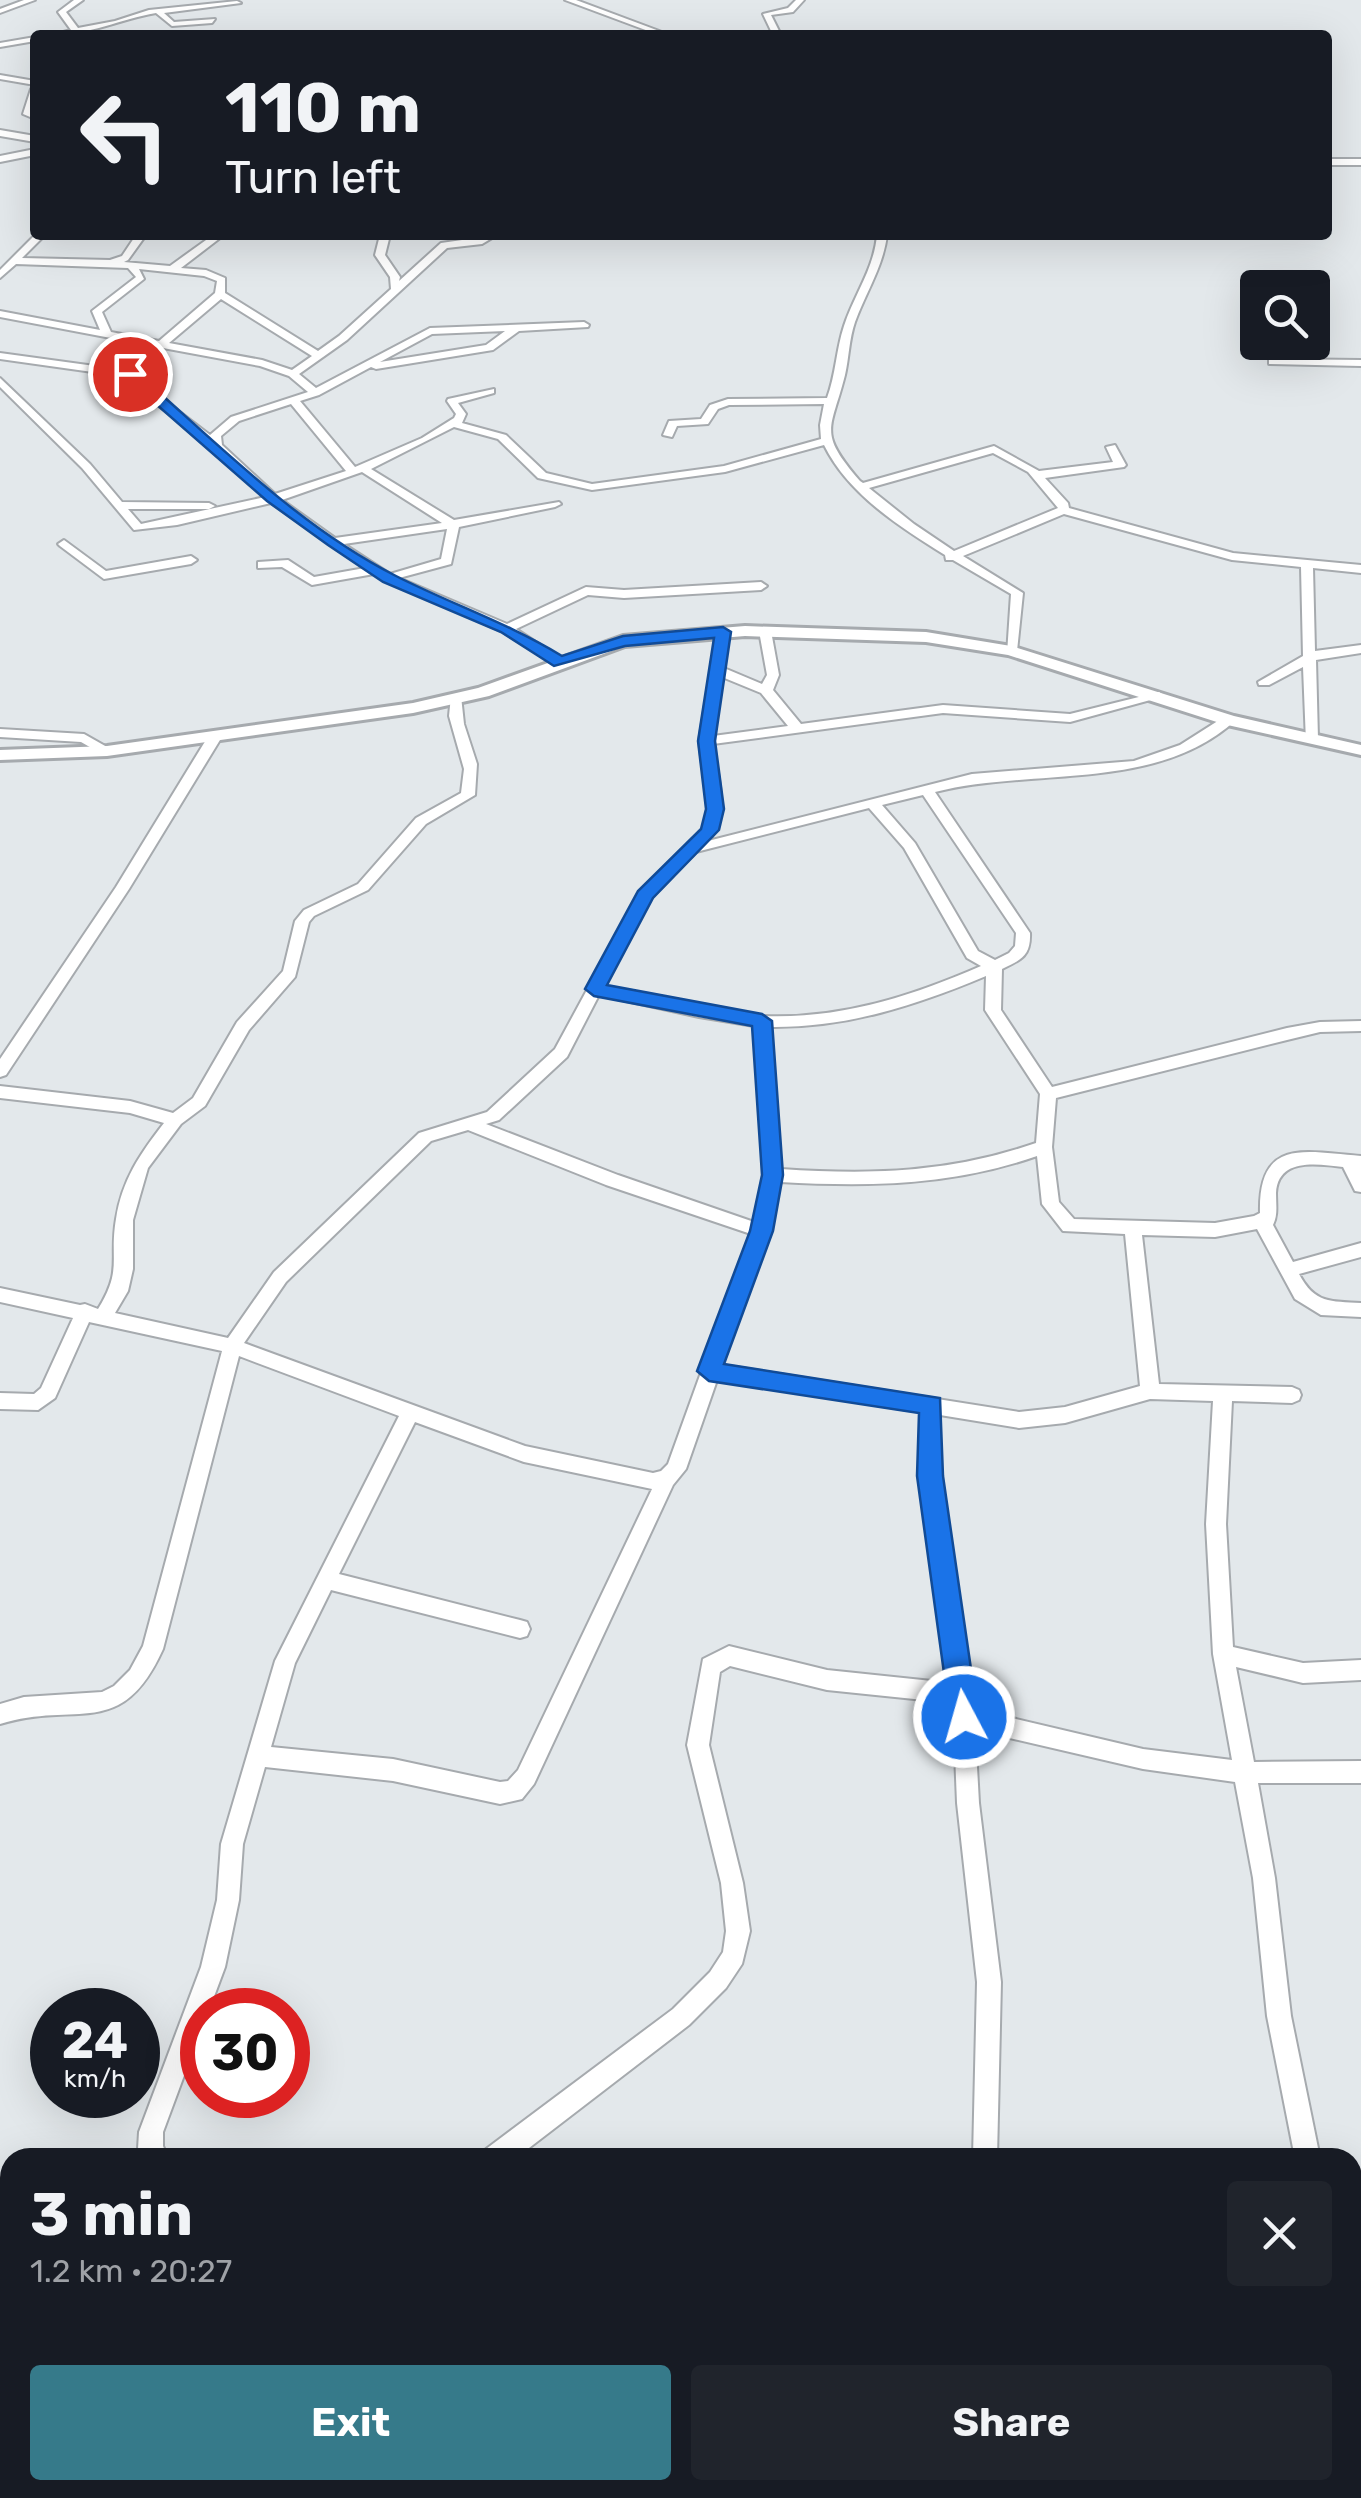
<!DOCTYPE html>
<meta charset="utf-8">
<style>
body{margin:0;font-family:Rubik,sans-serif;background:#20242c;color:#f1f3f6;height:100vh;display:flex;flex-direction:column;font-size:38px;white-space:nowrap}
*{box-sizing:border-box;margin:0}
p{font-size:32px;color:#9ea1a6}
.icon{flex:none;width:55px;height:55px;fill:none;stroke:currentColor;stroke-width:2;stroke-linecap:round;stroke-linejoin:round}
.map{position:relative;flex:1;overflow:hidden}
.side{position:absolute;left:0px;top:2148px;width:1362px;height:352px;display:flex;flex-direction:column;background:#171b24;border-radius:30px 30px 0 0;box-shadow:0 10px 40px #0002}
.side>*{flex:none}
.hud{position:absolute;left:30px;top:30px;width:1302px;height:210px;border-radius:10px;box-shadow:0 10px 40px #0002;background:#171b24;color:#f1f3f6;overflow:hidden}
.buttons{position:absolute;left:1240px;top:270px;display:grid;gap:20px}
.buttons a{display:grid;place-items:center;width:90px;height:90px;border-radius:10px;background:#171b24;box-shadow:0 10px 40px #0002;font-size:50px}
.speed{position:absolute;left:30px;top:1988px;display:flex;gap:20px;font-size:50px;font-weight:700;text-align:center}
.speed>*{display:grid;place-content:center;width:130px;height:130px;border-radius:50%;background:#171b24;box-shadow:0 10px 40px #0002;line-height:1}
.speed small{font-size:25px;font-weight:400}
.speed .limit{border:15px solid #d22;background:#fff;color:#111}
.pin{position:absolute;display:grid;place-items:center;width:85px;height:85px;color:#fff;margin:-42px;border:5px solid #fff;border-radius:50%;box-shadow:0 2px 10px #0007}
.me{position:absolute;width:110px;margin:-55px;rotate:354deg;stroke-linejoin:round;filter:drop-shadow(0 0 8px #0008)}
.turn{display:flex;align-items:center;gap:35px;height:210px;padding:0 30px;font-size:45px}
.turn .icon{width:130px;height:130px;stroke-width:2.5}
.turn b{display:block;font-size:70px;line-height:85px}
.round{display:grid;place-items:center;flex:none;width:105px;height:105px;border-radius:10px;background:#20242c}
.head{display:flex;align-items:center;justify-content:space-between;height:170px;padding:0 30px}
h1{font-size:60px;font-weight:700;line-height:75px}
.action{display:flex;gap:20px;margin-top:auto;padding:20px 30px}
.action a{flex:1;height:115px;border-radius:10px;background:#367a8a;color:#fff;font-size:40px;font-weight:700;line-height:115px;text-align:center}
.action a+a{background:#20242c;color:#f1f3f6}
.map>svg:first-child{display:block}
</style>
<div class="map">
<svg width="1361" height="2498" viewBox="0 0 1361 2498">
<rect width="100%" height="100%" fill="#e3e8eb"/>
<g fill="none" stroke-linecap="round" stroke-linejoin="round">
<!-- minor casing -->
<g stroke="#a6aaae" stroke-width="4">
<g id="minor">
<path d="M 24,0 L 35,0 L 0,13 L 0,9 Z"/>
<path d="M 74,0 L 83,0 L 66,12 L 78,28 L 115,21 L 149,10 L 237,1 L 241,3 L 164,13 L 174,22 L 215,19 L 212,23 L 172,26 L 156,13 C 120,19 91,35 52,35 L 71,30 L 58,12 Z"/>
<path d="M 565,0 L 576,0 L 670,35 L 659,35 Z"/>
<path d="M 796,0 L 804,0 L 793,12 L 771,15 L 781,35 L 773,35 L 763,14 L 788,8 Z"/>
<path d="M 35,37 L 35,41 L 0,47 L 0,43 Z"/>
<path d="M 0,75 L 35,81 L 35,85 L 0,79 Z"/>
<path d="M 35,87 L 31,113 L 35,114 L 35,119 L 23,114 L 31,89 Z"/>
<path d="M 0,130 L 35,136 L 35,142 L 0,136 Z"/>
<path d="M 35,149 L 35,155 L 0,162 L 0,156 Z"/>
<rect x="1328" y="159" width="33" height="6"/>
<path d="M 35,235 L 45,235 L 22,258 L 110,260 L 122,256 L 136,235 L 146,235 L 128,260 L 124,262 L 170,266 L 213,235 L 224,235 L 181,268 L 206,270 L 225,278 L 225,293 L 318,351 L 339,336 L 391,289 L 390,277 L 375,255 L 380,235 L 390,235 L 385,255 L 400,277 L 399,281 L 441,243 L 497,235 L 482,244 L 447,248 L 347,340 L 299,374 L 316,388 L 430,328 L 584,322 L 589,325 L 588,327 L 519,331 L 493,350 L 376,369 L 371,367 L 319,395 L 300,401 L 355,467 L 422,438 L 454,418 L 456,414 L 447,401 L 448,399 L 494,389 L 494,393 L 458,403 L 466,414 L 462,423 L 506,435 L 546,473 L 592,484 L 724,466 L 821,439 L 820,425 L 824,404 L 729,405 L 718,409 L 708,424 L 677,426 L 672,437 L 663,435 L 669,421 L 701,419 L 710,405 L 728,399 L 827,398 C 836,374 836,350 844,326 C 854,295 874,269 877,235 L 887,235 C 883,267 866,292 855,322 C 849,339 849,358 845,375 C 831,431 817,431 860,481 L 863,483 L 994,446 L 1039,471 L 1113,462 L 1106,447 L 1115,445 L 1126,465 L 1124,467 L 1045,478 L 1068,503 L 1069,508 L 1233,553 L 1361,565 L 1361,573 L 1313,568 L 1315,651 L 1361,645 L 1361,653 L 1316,660 L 1318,739 L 1316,742 L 1306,742 L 1303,667 L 1269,685 L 1259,685 L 1258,682 L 1303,656 L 1301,567 L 1232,560 L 1064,514 L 963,556 L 1023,593 L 1017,651 L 1007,654 L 1011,594 L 953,560 L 946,560 L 945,555 C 900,527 848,494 824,445 L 725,472 L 592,490 L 538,478 L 498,439 L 454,427 L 371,469 L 454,520 L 559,502 L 561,504 L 555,507 L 459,527 L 451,564 L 399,578 L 507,624 L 586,587 L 624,590 L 761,582 L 767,586 L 761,590 L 624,598 L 588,595 L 516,629 L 566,662 L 556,665 L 503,632 L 374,574 L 312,585 L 282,567 L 258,568 L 258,562 L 288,560 L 314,577 L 365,568 L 271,503 L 177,525 L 134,530 L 82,468 L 0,387 L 0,378 L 90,464 L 122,502 L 209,503 L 215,506 L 209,509 L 128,509 L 141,524 L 265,497 L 213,448 L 134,387 L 128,377 L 0,359 L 0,353 L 124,370 L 153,346 L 0,317 L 0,311 L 100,330 L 92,311 L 136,277 L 128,268 L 16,264 L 0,278 L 0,270 ZM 139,269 L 204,276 L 217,281 L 215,293 L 159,341 L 111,332 L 102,312 L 144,279 ZM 221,299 L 312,356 L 292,370 L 262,360 L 169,343 ZM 505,331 L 486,345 L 380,362 L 432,334 ZM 163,348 L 260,366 L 289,376 L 308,392 L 231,417 L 210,435 L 142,383 L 135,372 ZM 291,404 L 346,471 L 275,494 L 222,445 L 221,436 L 239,421 ZM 993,453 L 1028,472 L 1058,508 L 954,551 L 914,524 L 869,488 ZM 362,472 L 442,523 L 335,538 L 282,500 ZM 447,529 L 441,559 L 390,574 L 344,544 Z"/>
<path d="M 1273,359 L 1361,360 L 1361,366 L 1269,364 L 1269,360 Z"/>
<path d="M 64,540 L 106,571 L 191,556 L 197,560 L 191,564 L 104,579 L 60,546 L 58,544 Z"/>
<path d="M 765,627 L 771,631 L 779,675 L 773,690 L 801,724 L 943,705 L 1070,714 L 1159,692 L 1165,696 L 1070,722 L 943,713 L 713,744 C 717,775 732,816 708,841 L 972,774 L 1134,761 L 1180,745 L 1224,717 L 1229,716 L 1236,720 C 1156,793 1033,767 935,792 L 1030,933 C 1031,956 1021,960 1002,969 L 1001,1010 L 1052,1087 L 1287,1028 L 1320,1022 L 1361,1021 L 1361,1031 L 1320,1032 L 1287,1040 L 1056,1098 L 1052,1147 L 1059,1202 L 1074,1219 L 1215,1223 L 1254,1216 L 1260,1213 C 1258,1137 1305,1152 1361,1156 L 1361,1192 L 1355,1191 L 1343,1167 C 1318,1164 1278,1157 1276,1193 C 1276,1205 1278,1215 1273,1225 L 1293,1262 L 1361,1243 L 1361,1257 L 1299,1274 C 1315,1304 1330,1301 1361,1303 L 1361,1317 L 1321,1315 L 1295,1299 L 1257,1229 L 1215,1237 L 1142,1235 L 1159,1384 L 1292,1387 L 1299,1390 L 1301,1395 L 1299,1400 L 1292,1403 L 1232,1401 L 1226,1524 L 1233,1647 L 1303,1663 L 1361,1660 L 1361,1680 L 1303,1683 L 1236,1667 L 1254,1762 L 1361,1761 L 1361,1783 L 1258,1783 L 1275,1878 L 1291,2016 L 1320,2158 L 1295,2158 L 1267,2016 L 1253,1878 L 1235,1782 L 1143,1769 L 975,1730 L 979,1803 L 1001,1982 L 997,2158 L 973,2158 L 977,1982 L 957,1803 L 953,1703 L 827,1690 L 730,1666 L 720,1672 L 709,1745 L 743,1883 L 750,1931 L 742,1964 L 726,1988 L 689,2025 L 516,2158 L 483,2158 L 486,2149 L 673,2009 L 710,1972 L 723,1952 L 726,1931 L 721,1883 L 687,1745 L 703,1659 L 729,1646 L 827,1670 L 951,1683 L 920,1476 L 921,1412 L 717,1380 L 686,1469 L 673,1485 L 534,1784 L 522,1799 L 500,1804 L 393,1781 L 265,1767 L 243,1844 L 239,1900 L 225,1967 L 209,2010 L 202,2010 L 202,2027 L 163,2132 L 163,2146 L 168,2158 L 141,2158 L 138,2149 L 139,2132 L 201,1967 L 217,1900 L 221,1844 L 275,1661 L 399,1416 L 239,1356 L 163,1649 C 121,1742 77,1700 0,1724 L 0,1704 L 24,1697 L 102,1692 L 114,1686 L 130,1670 L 143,1646 L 222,1351 L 89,1322 L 55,1398 L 38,1410 L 0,1409 L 0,1393 L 34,1394 L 41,1388 L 73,1318 L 0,1302 L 0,1288 L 80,1305 L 85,1304 L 98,1309 C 123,1269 109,1260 116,1219 C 122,1180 140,1154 164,1123 L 130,1113 L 0,1098 L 0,1086 L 130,1101 L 173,1113 L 193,1098 L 237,1022 L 283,971 L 295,921 L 304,910 L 358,884 L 416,818 L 461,793 L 464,769 L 449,716 L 451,696 L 461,696 L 464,724 L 477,764 L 475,795 L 426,824 L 368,890 L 314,916 L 309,922 L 295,977 L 249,1030 L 205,1106 L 181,1124 L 148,1168 L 133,1220 L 133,1269 L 128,1291 L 115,1313 L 228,1338 L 274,1272 L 419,1133 L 487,1112 L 555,1049 L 640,892 L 703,829 L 708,809 L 699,741 L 717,632 L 723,628 L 729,632 L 724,668 L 762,684 L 767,675 L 759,631 ZM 722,677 L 761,693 L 788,726 L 713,736 ZM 923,795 L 1016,933 L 1015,946 L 1009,953 L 995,960 L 978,951 L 915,843 L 882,805 ZM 869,808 L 904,848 L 967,958 L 981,966 C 912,996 841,1019 764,1016 C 710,1013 657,997 604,986 L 651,898 L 696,852 ZM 986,976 L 985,1010 L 1040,1094 L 1036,1143 C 949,1173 872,1175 781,1169 L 770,1027 C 847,1028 917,1005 986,976 ZM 599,995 L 699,1017 L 754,1026 L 765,1175 L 754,1222 L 618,1175 L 486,1124 L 499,1120 L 567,1057 ZM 468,1130 L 606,1185 L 751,1234 L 668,1464 L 661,1471 L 653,1473 L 525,1446 L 244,1343 L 286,1282 L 431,1141 ZM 1037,1156 L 1042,1204 L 1063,1231 L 1125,1234 L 1140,1386 L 1065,1407 L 1019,1412 L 722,1365 L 770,1231 L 780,1182 C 869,1187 952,1186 1037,1156 ZM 1150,1399 L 1213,1401 L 1206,1524 L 1213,1654 L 1232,1760 L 1143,1749 L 974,1709 L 940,1476 L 940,1415 L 1019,1428 L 1065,1423 ZM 415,1422 L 524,1462 L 652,1489 L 518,1770 L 508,1781 L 500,1782 L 393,1759 L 271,1747 L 295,1663 L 331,1590 L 520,1638 L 527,1636 L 530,1629 L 527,1622 L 520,1620 L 339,1574 Z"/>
<path d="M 0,729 L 84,734 L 114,751 L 112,754 L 102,754 L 81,742 L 0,737 Z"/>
<path d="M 216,731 L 223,735 L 129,889 L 6,1075 L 0,1077 L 0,1059 L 116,887 L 209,735 Z"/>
<path d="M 1352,2360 L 1361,2363 L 1361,2428 L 1352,2424 Z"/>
<path d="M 686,2490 L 714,2490 L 711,2498 L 683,2498 Z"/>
<path d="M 866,2490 L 905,2490 L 908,2498 L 870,2498 Z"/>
<rect x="975" y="2490" width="28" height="8"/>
</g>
</g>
<!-- tertiary casing -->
<g stroke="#a6aaae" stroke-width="6">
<path id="tertiary" d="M 745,626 L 926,632 L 1011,646 L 1234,716 L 1361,745 L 1361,755 L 1223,724 L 1008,655 L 926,642 L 745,636 L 625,646 L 489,696 L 413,713 L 107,756 L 0,760 L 0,750 L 107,746 L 413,703 L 478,688 L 623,636 Z"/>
</g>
<!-- minor -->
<use href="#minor" fill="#fff" fill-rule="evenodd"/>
<!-- tertiary -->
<use href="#tertiary" fill="#fff" fill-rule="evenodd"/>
</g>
<!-- route -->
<path fill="#1a73e8" stroke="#114b97" stroke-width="2.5" d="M 125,371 L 135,371 C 216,442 298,526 396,576 C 451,604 508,623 562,656 L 623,636 L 723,627 L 731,632 L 715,741 L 724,809 L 719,830 L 653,898 L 607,985 L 762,1014 L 772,1021 L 783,1175 L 773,1231 L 724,1364 L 940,1398 L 943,1476 L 978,1717 L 974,1726 L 964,1730 L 954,1726 L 950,1717 L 917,1476 L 919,1413 L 709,1381 L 697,1371 L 750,1231 L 762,1175 L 752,1026 L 594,996 L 585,989 L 638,891 L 701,829 L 706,809 L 698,741 L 714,638 L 625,646 L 554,666 L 501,632 L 383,582 L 328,545 L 267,501 L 125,377 Z"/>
</svg>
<div class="buttons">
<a><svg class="icon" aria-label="search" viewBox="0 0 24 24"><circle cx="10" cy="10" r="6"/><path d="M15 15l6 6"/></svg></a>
</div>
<div class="speed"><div>24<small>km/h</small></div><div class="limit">30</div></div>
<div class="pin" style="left:130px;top:374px;background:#d93025"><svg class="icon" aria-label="arrive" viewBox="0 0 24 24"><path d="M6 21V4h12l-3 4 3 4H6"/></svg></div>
<svg class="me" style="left:964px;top:1717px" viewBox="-20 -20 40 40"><circle r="17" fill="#1a73e8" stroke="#fff" stroke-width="3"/><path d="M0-11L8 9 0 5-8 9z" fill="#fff"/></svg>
<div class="hud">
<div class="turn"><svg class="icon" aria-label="left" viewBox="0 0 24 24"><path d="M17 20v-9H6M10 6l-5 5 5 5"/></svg><div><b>110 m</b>Turn left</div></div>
</div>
<section class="side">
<div class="head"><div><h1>3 min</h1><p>1.2 km · 20:27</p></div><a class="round"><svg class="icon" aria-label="close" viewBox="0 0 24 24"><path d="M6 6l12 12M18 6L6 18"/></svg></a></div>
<div class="action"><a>Exit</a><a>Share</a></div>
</section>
</div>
